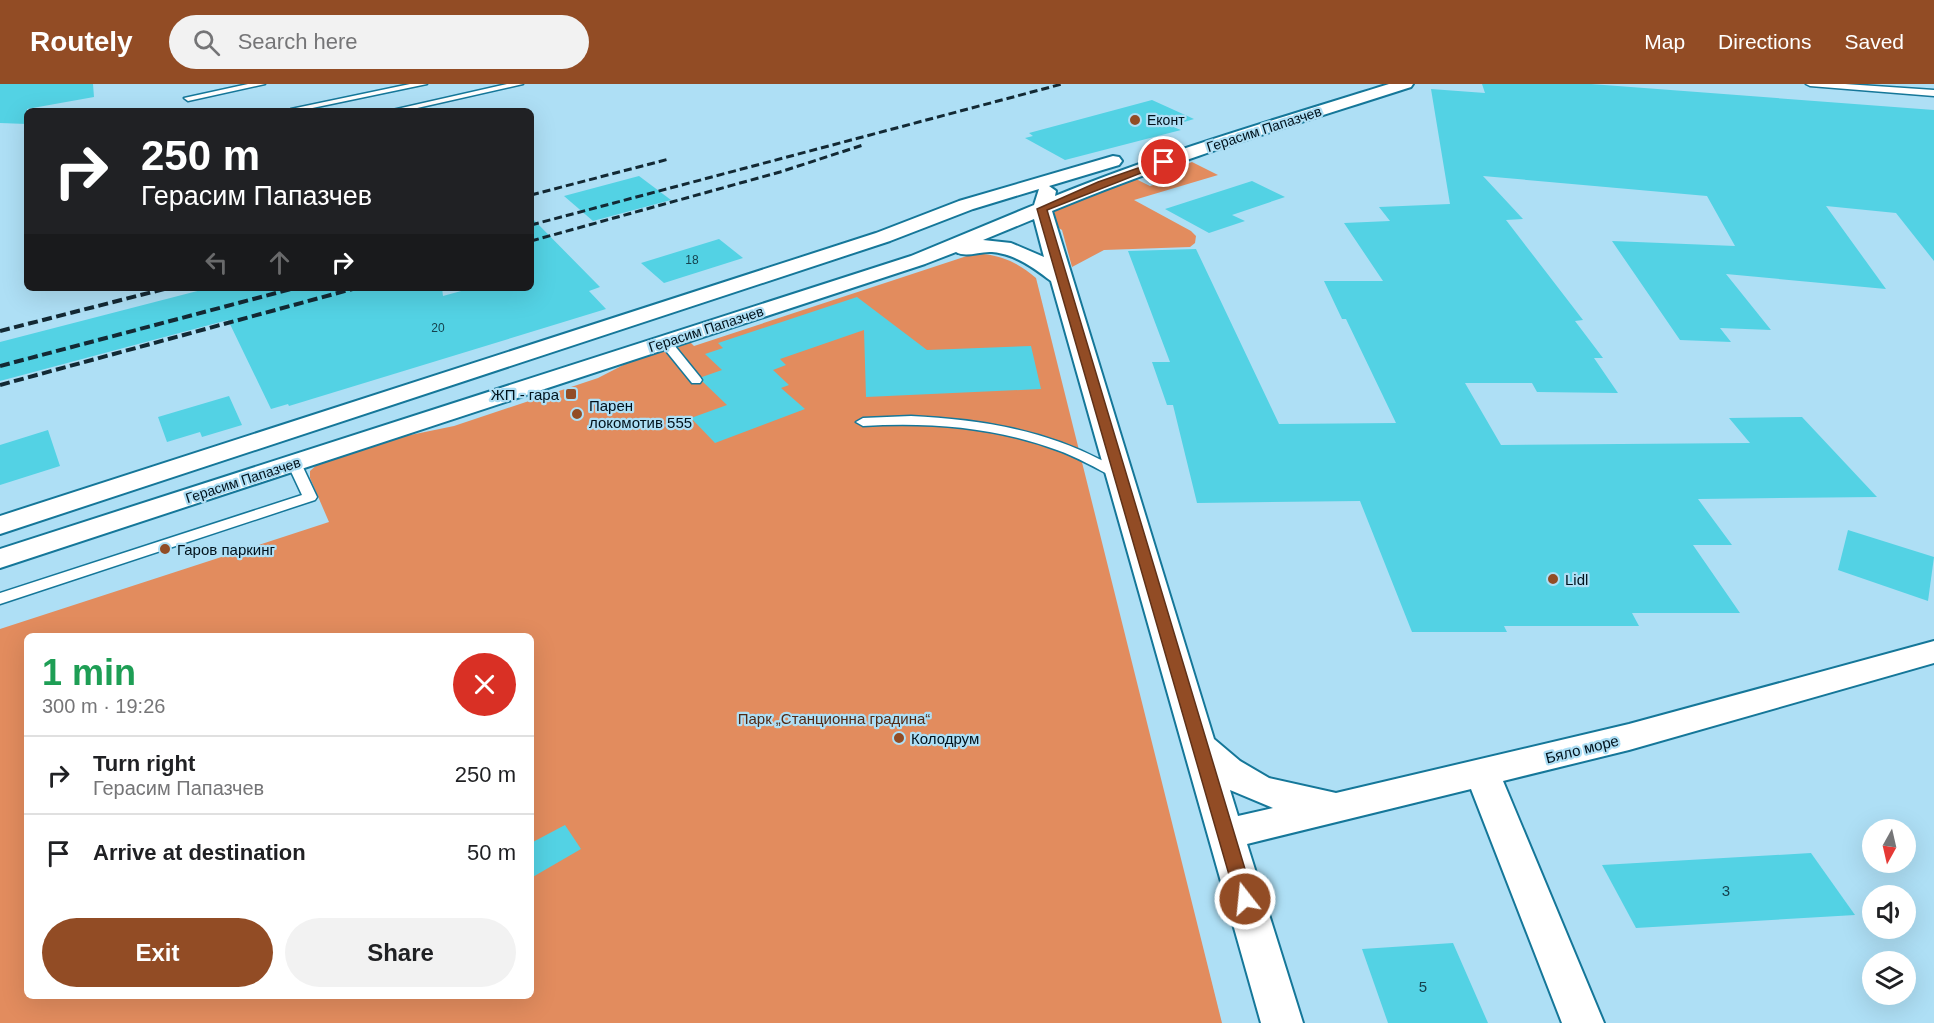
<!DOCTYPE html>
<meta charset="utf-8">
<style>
body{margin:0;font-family:Arial,sans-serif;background:#f2f2f2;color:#202124;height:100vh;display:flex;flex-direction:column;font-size:22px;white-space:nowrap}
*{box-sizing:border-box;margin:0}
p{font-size:20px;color:#757577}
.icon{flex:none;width:33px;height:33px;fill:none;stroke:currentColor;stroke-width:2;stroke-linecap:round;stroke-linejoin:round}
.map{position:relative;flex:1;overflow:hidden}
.panel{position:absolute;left:24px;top:549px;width:510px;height:366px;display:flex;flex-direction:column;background:#fff;border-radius:9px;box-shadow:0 6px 24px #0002}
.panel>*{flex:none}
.banner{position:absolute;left:24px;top:24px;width:510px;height:183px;border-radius:9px;box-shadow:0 6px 24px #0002;background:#202124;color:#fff;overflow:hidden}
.needle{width:39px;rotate:188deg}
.fabs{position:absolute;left:1862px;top:735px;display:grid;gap:12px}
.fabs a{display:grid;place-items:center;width:54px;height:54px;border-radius:50%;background:#fff;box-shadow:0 6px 24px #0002;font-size:30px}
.pin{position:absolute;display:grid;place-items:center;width:51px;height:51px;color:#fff;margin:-26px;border:3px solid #fff;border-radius:50%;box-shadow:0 2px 6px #0007}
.me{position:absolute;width:66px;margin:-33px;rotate:344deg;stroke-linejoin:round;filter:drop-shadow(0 0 4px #0008)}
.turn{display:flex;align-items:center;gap:21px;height:126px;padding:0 18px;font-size:27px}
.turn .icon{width:78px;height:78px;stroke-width:2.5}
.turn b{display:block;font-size:42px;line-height:51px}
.lanes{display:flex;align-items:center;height:57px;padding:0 18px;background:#0003;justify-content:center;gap:30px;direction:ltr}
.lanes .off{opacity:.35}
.round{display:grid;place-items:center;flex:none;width:63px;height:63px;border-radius:32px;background:#f2f2f2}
.headline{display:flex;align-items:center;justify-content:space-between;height:102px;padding:0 18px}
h1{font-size:36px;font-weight:600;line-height:45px;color:#1e9e55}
.action{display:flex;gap:12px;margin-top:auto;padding:12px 18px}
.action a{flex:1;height:69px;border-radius:36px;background:#924c25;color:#fff;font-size:24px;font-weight:600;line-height:69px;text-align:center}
.action a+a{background:#f2f2f2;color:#202124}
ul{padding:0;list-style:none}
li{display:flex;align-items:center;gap:18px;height:78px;padding:0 18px;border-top:2px solid #e0e0e0}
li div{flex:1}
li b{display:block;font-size:22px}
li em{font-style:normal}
header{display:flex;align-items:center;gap:36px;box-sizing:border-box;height:84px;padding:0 30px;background:#924c25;color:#fff}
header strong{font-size:28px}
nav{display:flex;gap:33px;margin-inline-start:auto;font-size:21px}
.search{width:420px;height:54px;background:#f2f2f2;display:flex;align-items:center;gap:15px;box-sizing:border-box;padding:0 21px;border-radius:33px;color:#757577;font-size:22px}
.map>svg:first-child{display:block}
</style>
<header>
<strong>Routely</strong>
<div class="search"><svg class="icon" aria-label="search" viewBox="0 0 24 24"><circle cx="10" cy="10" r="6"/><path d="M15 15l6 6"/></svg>Search here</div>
<nav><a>Map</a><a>Directions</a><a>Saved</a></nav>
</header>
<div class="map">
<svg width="1934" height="939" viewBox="0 0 1934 939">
<rect width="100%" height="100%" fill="#aedff5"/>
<!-- green -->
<g fill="#e28c5e" fill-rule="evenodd">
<path d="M 1192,78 L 1218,91 L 1134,116 L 1191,147 L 1196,152 L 1195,159 L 1190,163 L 1104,166 L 1072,183 L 1062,146 L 1049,138 L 1051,128 L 1063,119 L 1136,95 L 1150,102 L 1178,93 L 1169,87 Z"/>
<path d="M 976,169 C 1000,171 1018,178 1036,194 L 1222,939 L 0,939 L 0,545 L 329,438 L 310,394 L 310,387 L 320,378 L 391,355 L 454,342 L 598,294 L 633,276 L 690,258 L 694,262 ZM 27,552 L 531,552 L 531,912 L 27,912 Z"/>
</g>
<!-- building -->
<g fill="#53d2e4">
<path d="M 0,0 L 93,0 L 94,13 L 27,25 L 27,40 L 0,39 Z"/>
<path d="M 1482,0 L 1591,0 L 1934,26 L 1934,177 L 1896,129 L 1826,122 L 1886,205 L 1726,190 L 1771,246 L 1720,244 L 1731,258 L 1680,256 L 1612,157 L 1735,162 L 1707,112 L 1483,92 L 1523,135 L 1506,136 L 1583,236 L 1575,237 L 1603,274 L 1594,274 L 1618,309 L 1537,308 L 1532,299 L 1465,299 L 1501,361 L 1750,359 L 1729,334 L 1802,333 L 1877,413 L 1698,415 L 1732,461 L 1693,461 L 1740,529 L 1632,529 L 1639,542 L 1504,542 L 1507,548 L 1412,548 L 1360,417 L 1197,419 L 1173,321 L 1167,321 L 1152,278 L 1170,278 L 1128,167 L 1196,165 L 1279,340 L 1396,339 L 1346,235 L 1342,235 L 1324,197 L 1383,197 L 1344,139 L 1390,137 L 1379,123 L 1450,120 L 1431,5 L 1485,9 Z"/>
<path d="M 1152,16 L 1194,35 L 1171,42 L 1181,46 L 1065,76 L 1025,54 L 1033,52 L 1029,49 Z"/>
<path d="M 639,92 L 671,116 L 593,137 L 564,112 Z"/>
<path d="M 1252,97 L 1285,113 L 1232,131 L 1245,137 L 1209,149 L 1165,125 Z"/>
<path d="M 531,133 L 600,203 L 589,207 L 606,225 L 289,322 L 288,320 L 271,325 L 228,236 L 0,297 L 0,258 L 209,204 L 442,204 L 443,212 L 472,204 L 531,204 Z"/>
<path d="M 719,155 L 743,174 L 664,199 L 641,179 Z"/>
<path d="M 857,213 L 927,266 L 1031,262 L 1041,305 L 866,313 L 864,246 L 780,275 L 786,281 L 773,286 L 789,301 L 781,304 L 805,325 L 715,359 L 691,334 L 727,321 L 703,298 L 702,293 L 722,286 L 705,270 L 723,264 L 718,259 Z"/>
<path d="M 229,312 L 242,341 L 202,353 L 200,348 L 167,358 L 158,333 Z"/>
<path d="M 48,346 L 60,382 L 0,401 L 0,361 Z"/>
<path d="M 1848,446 L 1934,473 L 1928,517 L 1838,486 Z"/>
<path d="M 565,741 L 581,765 L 531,794 L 531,759 Z"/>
<path d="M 1811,769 L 1855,831 L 1636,844 L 1602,781 Z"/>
<path d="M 1453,859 L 1488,939 L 1388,939 L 1362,865 Z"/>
</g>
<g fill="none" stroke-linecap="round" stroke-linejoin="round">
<!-- lane casing -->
<g stroke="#157799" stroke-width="3">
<g id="lane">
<path d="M 248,0 L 265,0 L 188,17 L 184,14 Z"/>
<path d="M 410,0 L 427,0 L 298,27 L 291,25 Z"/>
<path d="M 507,0 L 523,0 L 404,27 L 388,27 Z"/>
<path d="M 1806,0 L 1845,0 L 1934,6 L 1934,12 L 1810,2 Z"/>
<path d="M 666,255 L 670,256 L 700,293 L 702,296 L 700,299 L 692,299 L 662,262 L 660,259 Z"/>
<path d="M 911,332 C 976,335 1041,345 1099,375 C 1108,379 1121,384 1127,391 L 1125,394 L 1115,394 C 1096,384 1077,373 1057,366 C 995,343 929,338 863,342 L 856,338 L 863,334 Z"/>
<path d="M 294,375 L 301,379 L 317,413 L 315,416 L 0,520 L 0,509 L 302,411 L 287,379 Z"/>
</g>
</g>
<!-- street casing -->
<g stroke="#157799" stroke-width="4">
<path id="street" d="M 1389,0 L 1413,0 L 1411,3 C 1290,42 1169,78 1052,127 L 1214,655 L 1240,677 L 1269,694 L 1336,709 L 1629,640 L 1934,557 L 1934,579 L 1629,666 L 1503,697 L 1604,939 L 1562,939 L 1471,705 L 1247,760 L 1303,939 L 1261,939 L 1051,197 C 1034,184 1015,170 992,168 C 980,167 966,174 956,168 L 925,180 L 0,484 L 0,465 L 911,172 L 1034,121 L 1039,105 L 973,125 L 890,157 L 0,450 L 0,432 L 876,149 L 959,117 L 1113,72 L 1119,73 L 1122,77 L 1119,81 L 1049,102 L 1056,107 L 1055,112 C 1163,68 1277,35 1389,0 ZM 1034,135 L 1044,173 L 1011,159 L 983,156 ZM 1230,706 L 1273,724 L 1238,732 Z"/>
</g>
<!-- lane -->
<use href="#lane" fill="#fff" fill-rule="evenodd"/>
<!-- street -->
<use href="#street" fill="#fff" fill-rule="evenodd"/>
<!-- rail-far1 -->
<g stroke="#132934" stroke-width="3" stroke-dasharray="8 4" stroke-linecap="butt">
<path d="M 531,111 L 669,75"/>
<path d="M 531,141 L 1062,0"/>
<path d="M 531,157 L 780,88 L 863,61"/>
</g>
<!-- rail -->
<g stroke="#132934" stroke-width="4" stroke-dasharray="10 4.5" stroke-linecap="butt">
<path d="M 0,247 L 168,204"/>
<path d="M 0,282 L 295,204"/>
<path d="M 0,301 L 356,204"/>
</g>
</g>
<!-- route -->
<path fill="#924c25" stroke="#5f3118" stroke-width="1.5" d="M 1161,76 L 1169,78 L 1047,126 L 1254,815 L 1252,820 L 1245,823 L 1239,820 L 1236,815 L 1037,125 L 1098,98 Z"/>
<!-- markers -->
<g fill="#924c25" stroke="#aedff5" stroke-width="2">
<circle cx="1135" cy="36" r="6"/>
<rect x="565" y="304" width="12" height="12" rx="3"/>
<circle cx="577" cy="330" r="6"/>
<circle cx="165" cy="465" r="6"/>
<circle cx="1553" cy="495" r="6"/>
<circle cx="899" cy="654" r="6"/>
</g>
<g text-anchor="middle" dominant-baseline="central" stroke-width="4.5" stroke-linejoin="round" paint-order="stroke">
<!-- number labels -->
<g font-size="12" fill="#15424e">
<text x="692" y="176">18</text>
<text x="438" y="244">20</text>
</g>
<!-- far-poi labels -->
<g font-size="14" fill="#00121c" stroke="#aedff5" text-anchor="start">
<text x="1147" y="36">Еконт</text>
</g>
<!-- far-street labels -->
<g font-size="14" fill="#00121c" stroke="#aedff5">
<text transform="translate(1264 45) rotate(-18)">Герасим Папазчев</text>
<text transform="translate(706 245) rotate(-18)">Герасим Папазчев</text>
<text transform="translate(243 396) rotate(-18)">Герасим Папазчев</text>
</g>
<!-- poi labels -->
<g font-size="15" fill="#00121c" stroke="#aedff5" text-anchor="start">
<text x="559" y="310" text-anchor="end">ЖП - гара</text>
<text x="589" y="321">Парен<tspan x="589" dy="17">локомотив 555</tspan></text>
<text x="177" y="465">Гаров паркинг</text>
<text x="1565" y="495">Lidl</text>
<text x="911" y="654">Колодрум</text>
</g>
<!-- park labels -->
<g font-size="15" fill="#522a14" stroke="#aedff5">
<text x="834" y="634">Парк „Станционна градина“</text>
</g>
<!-- street labels -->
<g font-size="15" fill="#00121c" stroke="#aedff5">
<text transform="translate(1582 665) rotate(-14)">Бяло море</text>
</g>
<!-- near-number labels -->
<g font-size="15" fill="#15424e">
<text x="1726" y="806">3</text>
<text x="1423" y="902">5</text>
</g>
</g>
</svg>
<div class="fabs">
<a><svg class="needle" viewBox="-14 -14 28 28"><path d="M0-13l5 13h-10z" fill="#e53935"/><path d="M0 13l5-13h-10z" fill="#757577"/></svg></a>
<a><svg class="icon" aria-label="sound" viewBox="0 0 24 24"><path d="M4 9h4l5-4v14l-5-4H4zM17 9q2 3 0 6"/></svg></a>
<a><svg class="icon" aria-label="layers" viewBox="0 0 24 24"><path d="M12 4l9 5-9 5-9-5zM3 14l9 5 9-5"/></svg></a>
</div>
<div class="pin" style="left:1164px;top:78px;background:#d93025"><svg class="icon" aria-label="arrive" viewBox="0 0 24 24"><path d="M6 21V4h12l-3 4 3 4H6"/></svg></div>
<svg class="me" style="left:1245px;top:815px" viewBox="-20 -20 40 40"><circle r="17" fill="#924c25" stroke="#fff" stroke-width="3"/><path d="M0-11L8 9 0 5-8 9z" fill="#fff"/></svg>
<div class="banner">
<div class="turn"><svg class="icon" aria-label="right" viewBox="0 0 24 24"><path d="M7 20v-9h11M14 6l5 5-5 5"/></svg><div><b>250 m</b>Герасим Папазчев</div></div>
<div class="lanes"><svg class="icon off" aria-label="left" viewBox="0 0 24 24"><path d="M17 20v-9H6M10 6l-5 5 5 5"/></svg><svg class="icon off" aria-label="ahead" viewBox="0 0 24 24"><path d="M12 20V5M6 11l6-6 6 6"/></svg><svg class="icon" aria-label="right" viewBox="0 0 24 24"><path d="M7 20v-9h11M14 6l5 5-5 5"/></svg></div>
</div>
<section class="panel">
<div class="headline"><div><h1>1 min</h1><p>300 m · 19:26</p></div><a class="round" style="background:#d93025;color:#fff"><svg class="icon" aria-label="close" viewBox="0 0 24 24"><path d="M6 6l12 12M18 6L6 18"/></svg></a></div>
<ul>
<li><svg class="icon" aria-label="right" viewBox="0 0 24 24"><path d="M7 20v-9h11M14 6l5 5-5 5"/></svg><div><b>Turn right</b><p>Герасим Папазчев</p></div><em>250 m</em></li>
<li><svg class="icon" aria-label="arrive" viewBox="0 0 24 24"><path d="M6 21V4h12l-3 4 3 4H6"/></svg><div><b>Arrive at destination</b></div><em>50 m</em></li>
</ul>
<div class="action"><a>Exit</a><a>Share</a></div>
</section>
</div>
